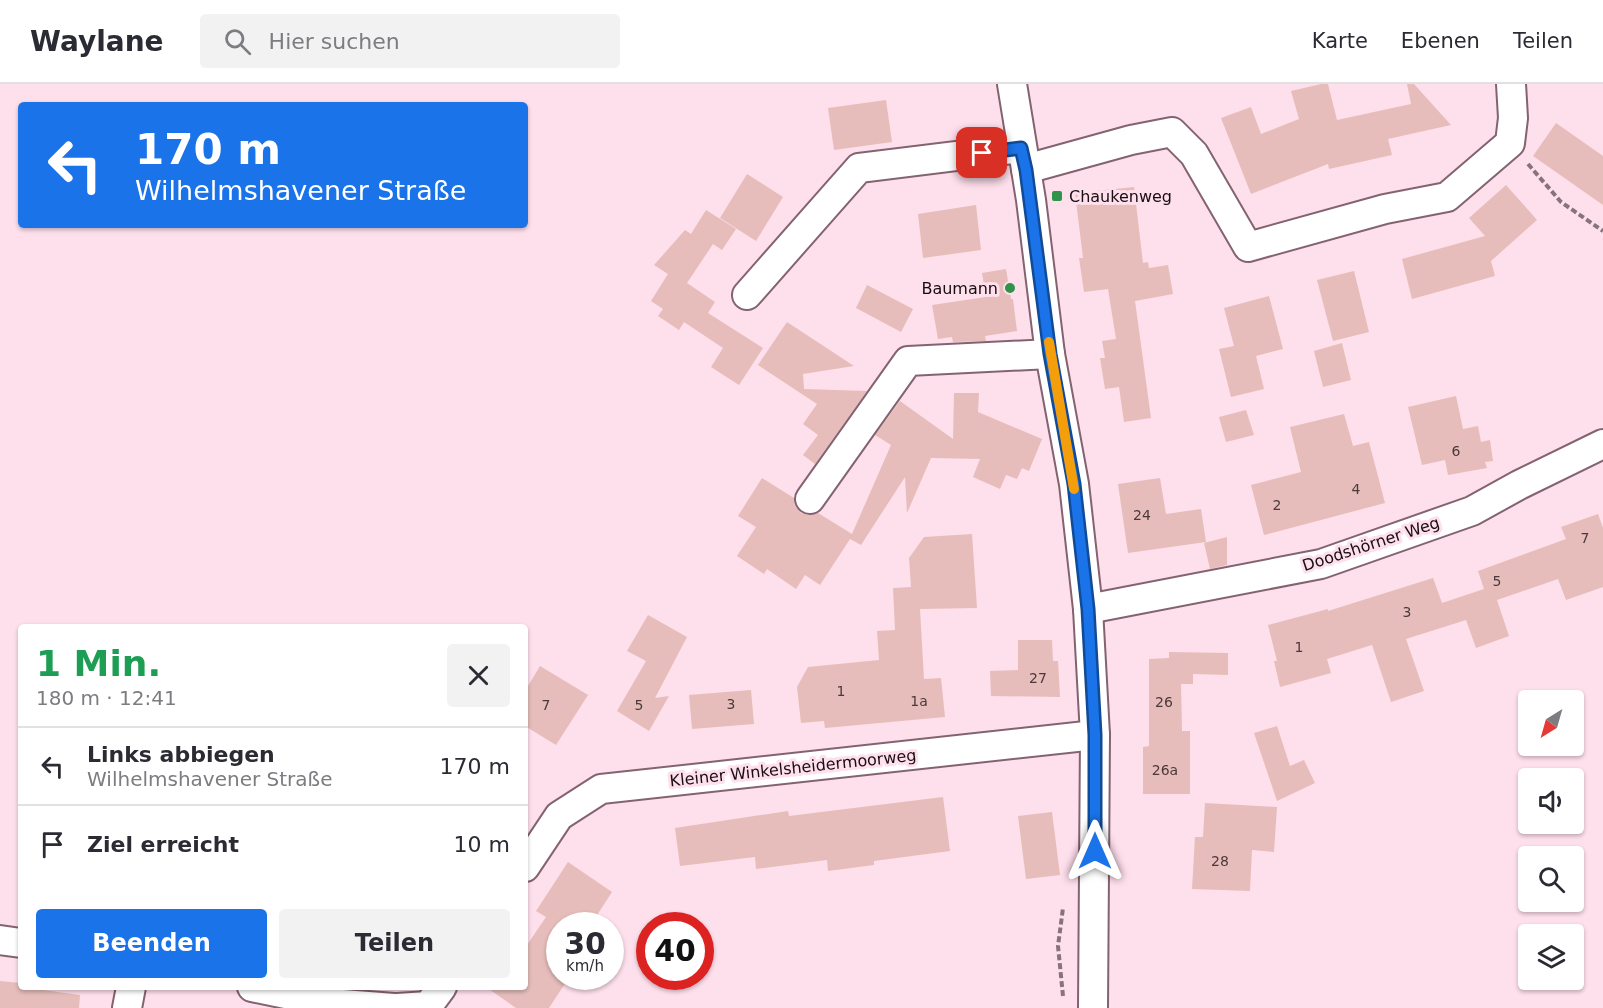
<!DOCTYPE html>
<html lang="de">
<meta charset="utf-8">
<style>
body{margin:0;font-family:"DejaVu Sans",sans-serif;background:#f2f2f3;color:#2b2b33;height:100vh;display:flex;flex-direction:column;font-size:22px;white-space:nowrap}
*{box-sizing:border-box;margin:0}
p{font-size:20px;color:#7c7c81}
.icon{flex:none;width:33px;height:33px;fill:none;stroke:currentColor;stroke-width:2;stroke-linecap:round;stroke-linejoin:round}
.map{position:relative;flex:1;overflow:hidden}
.sheet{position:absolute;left:18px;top:540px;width:510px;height:366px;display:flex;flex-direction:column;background:#fff;border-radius:6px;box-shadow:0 2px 4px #0004}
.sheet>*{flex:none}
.guide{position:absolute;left:18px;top:18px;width:510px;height:126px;border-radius:6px;box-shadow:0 2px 4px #0004;background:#1a73e8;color:#fff;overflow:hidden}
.needle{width:39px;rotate:217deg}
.controls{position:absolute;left:1518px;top:606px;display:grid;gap:12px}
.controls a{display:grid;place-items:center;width:66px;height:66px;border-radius:6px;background:#fff;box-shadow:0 2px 4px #0004;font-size:30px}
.speed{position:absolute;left:546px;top:828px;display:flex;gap:12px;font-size:30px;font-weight:700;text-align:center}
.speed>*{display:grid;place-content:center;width:78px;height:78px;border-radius:50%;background:#fff;box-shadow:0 2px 4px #0004;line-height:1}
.speed small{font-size:15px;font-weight:400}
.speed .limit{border:9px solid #d22;background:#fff;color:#111}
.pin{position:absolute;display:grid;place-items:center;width:51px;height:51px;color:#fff;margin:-26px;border-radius:12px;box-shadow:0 3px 9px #0006}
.me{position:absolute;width:66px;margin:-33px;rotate:0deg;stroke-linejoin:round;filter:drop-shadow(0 0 4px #0008)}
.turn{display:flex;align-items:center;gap:21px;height:126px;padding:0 18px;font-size:27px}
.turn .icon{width:78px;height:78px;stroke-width:2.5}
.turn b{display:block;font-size:42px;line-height:51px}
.round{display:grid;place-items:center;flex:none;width:63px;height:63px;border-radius:6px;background:#f2f2f3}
.head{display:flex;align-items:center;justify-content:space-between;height:102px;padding:0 18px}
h1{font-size:36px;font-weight:700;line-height:45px;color:#1e9e55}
.cta{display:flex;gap:12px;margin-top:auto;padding:12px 18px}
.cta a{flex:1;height:69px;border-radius:6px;background:#1a73e8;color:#fff;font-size:24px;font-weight:700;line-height:69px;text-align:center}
.cta a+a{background:#f2f2f3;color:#2b2b33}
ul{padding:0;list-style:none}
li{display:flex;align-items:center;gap:18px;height:78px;padding:0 18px;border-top:2px solid #e1e1e2}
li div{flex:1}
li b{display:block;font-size:22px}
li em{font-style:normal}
header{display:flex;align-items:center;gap:36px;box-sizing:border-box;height:84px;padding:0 30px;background:#fff;border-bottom:2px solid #e1e1e2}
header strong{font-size:28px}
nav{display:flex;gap:33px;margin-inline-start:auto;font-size:21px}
.search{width:420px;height:54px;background:#f2f2f3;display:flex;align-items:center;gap:15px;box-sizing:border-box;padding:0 21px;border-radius:6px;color:#7c7c81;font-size:22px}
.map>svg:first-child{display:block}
</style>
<header>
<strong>Waylane</strong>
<div class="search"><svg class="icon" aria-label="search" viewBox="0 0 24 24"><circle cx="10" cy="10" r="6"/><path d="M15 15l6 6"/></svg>Hier suchen</div>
<nav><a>Karte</a><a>Ebenen</a><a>Teilen</a></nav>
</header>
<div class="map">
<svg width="1603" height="924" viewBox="0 0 1603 924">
<rect width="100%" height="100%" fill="#fedfec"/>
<!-- building -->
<g fill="#e6bdba">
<path d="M 1321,0 L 1328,0 L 1337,36 L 1411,20 L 1407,0 L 1414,0 L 1451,41 L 1388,55 L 1392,71 L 1329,85 L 1328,80 L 1251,110 L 1221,34 L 1251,23 L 1261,50 L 1299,35 L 1291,7 Z"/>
<path d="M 886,16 L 892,58 L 834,66 L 828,24 Z"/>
<path d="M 1556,39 L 1603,72 L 1603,121 L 1533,72 Z"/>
<path d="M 747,90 L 783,113 L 756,157 L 720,134 Z"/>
<path d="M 1506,101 L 1537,136 L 1491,177 L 1495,192 L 1412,215 L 1402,175 L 1485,152 L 1469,134 Z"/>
<path d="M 1134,103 L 1143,179 L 1148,178 L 1149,184 L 1168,181 L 1173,210 L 1135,217 L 1151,334 L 1124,338 L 1119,303 L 1105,305 L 1100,274 L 1105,274 L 1102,257 L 1116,255 L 1108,205 L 1084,208 L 1079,174 L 1083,174 L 1075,109 Z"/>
<path d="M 976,121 L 981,166 L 923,174 L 918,130 Z"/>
<path d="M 706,126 L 736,145 L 722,166 L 713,160 L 687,199 L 715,218 L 708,229 L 763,264 L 739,301 L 711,283 L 723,264 L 684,238 L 679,246 L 658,232 L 663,225 L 651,217 L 668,190 L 654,181 L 685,146 L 691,150 Z"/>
<path d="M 1006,185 L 1011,215 L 1013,215 L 1017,247 L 985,252 L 986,257 L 953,258 L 952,253 L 938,255 L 932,221 L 986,213 L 982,189 Z"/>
<path d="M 1354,187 L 1369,248 L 1333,257 L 1317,196 Z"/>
<path d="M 867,201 L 913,225 L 901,248 L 856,224 Z"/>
<path d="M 1269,212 L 1283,265 L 1256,272 L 1264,305 L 1231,313 L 1219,265 L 1234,262 L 1224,224 Z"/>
<path d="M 787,238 L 854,282 L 803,290 L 804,305 L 867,307 L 815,380 L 803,371 L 818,351 L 803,340 L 817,320 L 758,281 Z"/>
<path d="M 1342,259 L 1351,296 L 1323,303 L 1314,267 Z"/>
<path d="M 954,309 L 979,309 L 978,328 L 1042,355 L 1029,387 L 1022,384 L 1017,395 L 1006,391 L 1000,405 L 973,393 L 980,375 L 931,374 L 907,429 L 905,393 L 861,461 L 850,455 L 820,501 L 805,491 L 796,505 L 767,485 L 764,490 L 737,472 L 756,443 L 738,432 L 762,394 L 794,414 L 795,422 L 801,429 L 809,431 L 818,429 L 852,450 L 891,361 L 875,351 L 900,317 L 953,355 Z"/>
<path d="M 1456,312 L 1463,345 L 1478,342 L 1481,358 L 1490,356 L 1493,377 L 1485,378 L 1487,384 L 1448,391 L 1445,376 L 1422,381 L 1408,323 Z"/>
<path d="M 1246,326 L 1254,351 L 1226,358 L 1219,333 Z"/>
<path d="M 1344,330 L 1353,362 L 1369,358 L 1385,419 L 1264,451 L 1251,401 L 1301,388 L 1290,343 Z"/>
<path d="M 1160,394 L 1166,430 L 1201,425 L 1206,458 L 1128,469 L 1118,400 Z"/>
<path d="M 1598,430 L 1603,444 L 1603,503 L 1566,516 L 1558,495 L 1497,516 L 1509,552 L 1476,564 L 1466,536 L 1406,555 L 1424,607 L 1391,618 L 1372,561 L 1327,575 L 1331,589 L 1280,603 L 1274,577 L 1277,577 L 1268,541 L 1328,525 L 1328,527 L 1433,494 L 1442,519 L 1484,505 L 1478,487 L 1566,455 L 1561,443 Z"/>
<path d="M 972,450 L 977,524 L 920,525 L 924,595 L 941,594 L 945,633 L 825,644 L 824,637 L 801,639 L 797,603 L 808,583 L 879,576 L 877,547 L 895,546 L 893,504 L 911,503 L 909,474 L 924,453 Z"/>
<path d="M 1227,453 L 1227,481 L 1210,485 L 1204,459 Z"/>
<path d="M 648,531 L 687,553 L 655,614 L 669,612 L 649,647 L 617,627 L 646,577 L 627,567 Z"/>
<path d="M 1018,556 L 1052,556 L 1053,577 L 1058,577 L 1060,613 L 991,612 L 990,587 L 1018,586 Z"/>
<path d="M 1169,568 L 1228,569 L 1228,591 L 1193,590 L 1193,600 L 1181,600 L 1182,647 L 1190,647 L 1190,710 L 1143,710 L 1143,663 L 1149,662 L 1149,575 L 1169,574 Z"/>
<path d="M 540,582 L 588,611 L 556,661 L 525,642 L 525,607 Z"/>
<path d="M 751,606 L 754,640 L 692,645 L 689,611 Z"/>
<path d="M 1277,642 L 1290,682 L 1304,676 L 1315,699 L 1277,717 L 1254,649 Z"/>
<path d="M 943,713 L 950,767 L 874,777 L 874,781 L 828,787 L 827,776 L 756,785 L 755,773 L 680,782 L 675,744 L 788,727 L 789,732 Z"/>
<path d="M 1205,719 L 1277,723 L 1274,768 L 1252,766 L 1250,807 L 1192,805 L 1195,753 L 1203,753 Z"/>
<path d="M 1052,728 L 1060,791 L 1026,795 L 1018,732 Z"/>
<path d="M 568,778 L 612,808 L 590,842 L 560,842 L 560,892 L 570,892 L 549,924 L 516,924 L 486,903 L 525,903 L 525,864 L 546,833 L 536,827 Z"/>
<path d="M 0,897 L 21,899 L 21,903 L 80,911 L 79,924 L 0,924 Z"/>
</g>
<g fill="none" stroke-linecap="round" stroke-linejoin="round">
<!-- minor casing -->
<g stroke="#846371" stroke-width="32">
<g id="minor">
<path d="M 1012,0 L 1031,116 L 1050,270 L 1074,400 L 1088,525 L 1095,651 L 1093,924"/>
<path d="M 1026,85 L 1131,56 L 1172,48 L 1194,70 L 1248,163 L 1385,125 L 1447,113 L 1510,59 L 1513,34 L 1511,0"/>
<path d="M 747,211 L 859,84 L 1021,64"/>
<path d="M 810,415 L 908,277 L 1050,270"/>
<path d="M 1088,525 L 1321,480 L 1472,427 L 1519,401 L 1603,360"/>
<path d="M 525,783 L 559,732 L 601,705 L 1095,651"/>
<path d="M 0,856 L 21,859"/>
<path d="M 252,903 L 329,919 L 394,924"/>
<path d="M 127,924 L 131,903"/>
<path d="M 397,924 L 428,922 L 442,903"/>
</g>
</g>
<!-- path -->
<g stroke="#88737c" stroke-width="4" stroke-dasharray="6 3" stroke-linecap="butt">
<path d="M 1528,80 L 1561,118 L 1603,147"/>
<path d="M 1063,912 L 1058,862 L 1063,824"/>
</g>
<!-- minor -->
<use href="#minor" stroke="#fff" stroke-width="28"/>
</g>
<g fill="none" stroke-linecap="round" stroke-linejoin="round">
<!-- route casing -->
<g stroke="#114b97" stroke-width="15">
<path id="route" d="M 982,69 L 1021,64 L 1026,86 L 1050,270 L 1074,400 L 1088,525 L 1095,651 L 1095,767"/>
</g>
<!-- route -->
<use href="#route" stroke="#1a73e8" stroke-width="10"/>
<!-- slow -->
<path stroke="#f59e0b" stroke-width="10" d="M 1049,258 L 1074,405"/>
</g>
<!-- markers -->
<g fill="#2f9449" stroke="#fedfec" stroke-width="2">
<rect x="1051" y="106" width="12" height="12" rx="3"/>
<circle cx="1010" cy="204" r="6"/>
</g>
<g text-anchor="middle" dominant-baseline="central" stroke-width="6" stroke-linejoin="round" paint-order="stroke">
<!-- number labels -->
<g font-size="14" fill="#4c393c">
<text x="1456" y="367">6</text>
<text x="1356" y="405">4</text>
<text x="1277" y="421">2</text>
<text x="1142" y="431">24</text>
<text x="1585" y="454">7</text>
<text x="1497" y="497">5</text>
<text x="1407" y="528">3</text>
<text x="1299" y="563">1</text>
<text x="1038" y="594">27</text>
<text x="841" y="607">1</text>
<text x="919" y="617">1a</text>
<text x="1164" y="618">26</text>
<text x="731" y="620">3</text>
<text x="546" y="621">7</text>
<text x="639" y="621">5</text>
<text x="1165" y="686">26a</text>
<text x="1220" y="777">28</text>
</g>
<!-- poi labels -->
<g font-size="16" fill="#190d12" stroke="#fedfec" text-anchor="start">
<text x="1069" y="112">Chaukenweg</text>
<text x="998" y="204" text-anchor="end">Baumann</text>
</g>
<!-- street labels -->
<g font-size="16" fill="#190d12" stroke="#fedfec">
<text transform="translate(1371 460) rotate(-18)">Doodshörner Weg</text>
<text transform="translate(793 684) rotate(-6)">Kleiner Winkelsheidermoorweg</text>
</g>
</g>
</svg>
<div class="controls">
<a><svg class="needle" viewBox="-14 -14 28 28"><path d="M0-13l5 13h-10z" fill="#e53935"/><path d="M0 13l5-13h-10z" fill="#7c7c81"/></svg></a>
<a><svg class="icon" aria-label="sound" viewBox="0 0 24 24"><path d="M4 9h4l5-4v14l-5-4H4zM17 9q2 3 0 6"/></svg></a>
<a><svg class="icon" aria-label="search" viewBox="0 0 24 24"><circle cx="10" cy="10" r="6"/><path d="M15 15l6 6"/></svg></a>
<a><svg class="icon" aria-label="layers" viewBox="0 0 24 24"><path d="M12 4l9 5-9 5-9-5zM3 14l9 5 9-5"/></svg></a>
</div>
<div class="speed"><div>30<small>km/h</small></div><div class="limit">40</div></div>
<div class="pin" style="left:982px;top:69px;background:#d93025"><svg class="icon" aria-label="arrive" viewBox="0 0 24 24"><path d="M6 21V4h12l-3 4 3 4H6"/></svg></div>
<svg class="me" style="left:1095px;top:767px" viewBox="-20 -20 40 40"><path d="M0-17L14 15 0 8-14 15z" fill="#1a73e8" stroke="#fff" stroke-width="4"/></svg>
<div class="guide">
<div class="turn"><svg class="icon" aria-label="left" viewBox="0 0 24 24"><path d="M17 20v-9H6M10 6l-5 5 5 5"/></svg><div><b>170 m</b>Wilhelmshavener Straße</div></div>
</div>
<section class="sheet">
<div class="head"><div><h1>1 Min.</h1><p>180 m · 12:41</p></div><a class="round"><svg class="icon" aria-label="close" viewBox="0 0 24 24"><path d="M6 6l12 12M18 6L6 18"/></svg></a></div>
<ul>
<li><svg class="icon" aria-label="left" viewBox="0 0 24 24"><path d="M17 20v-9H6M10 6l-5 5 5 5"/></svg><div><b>Links abbiegen</b><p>Wilhelmshavener Straße</p></div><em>170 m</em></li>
<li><svg class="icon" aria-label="arrive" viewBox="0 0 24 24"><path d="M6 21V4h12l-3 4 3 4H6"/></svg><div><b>Ziel erreicht</b></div><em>10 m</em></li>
</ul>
<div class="cta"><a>Beenden</a><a>Teilen</a></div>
</section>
</div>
